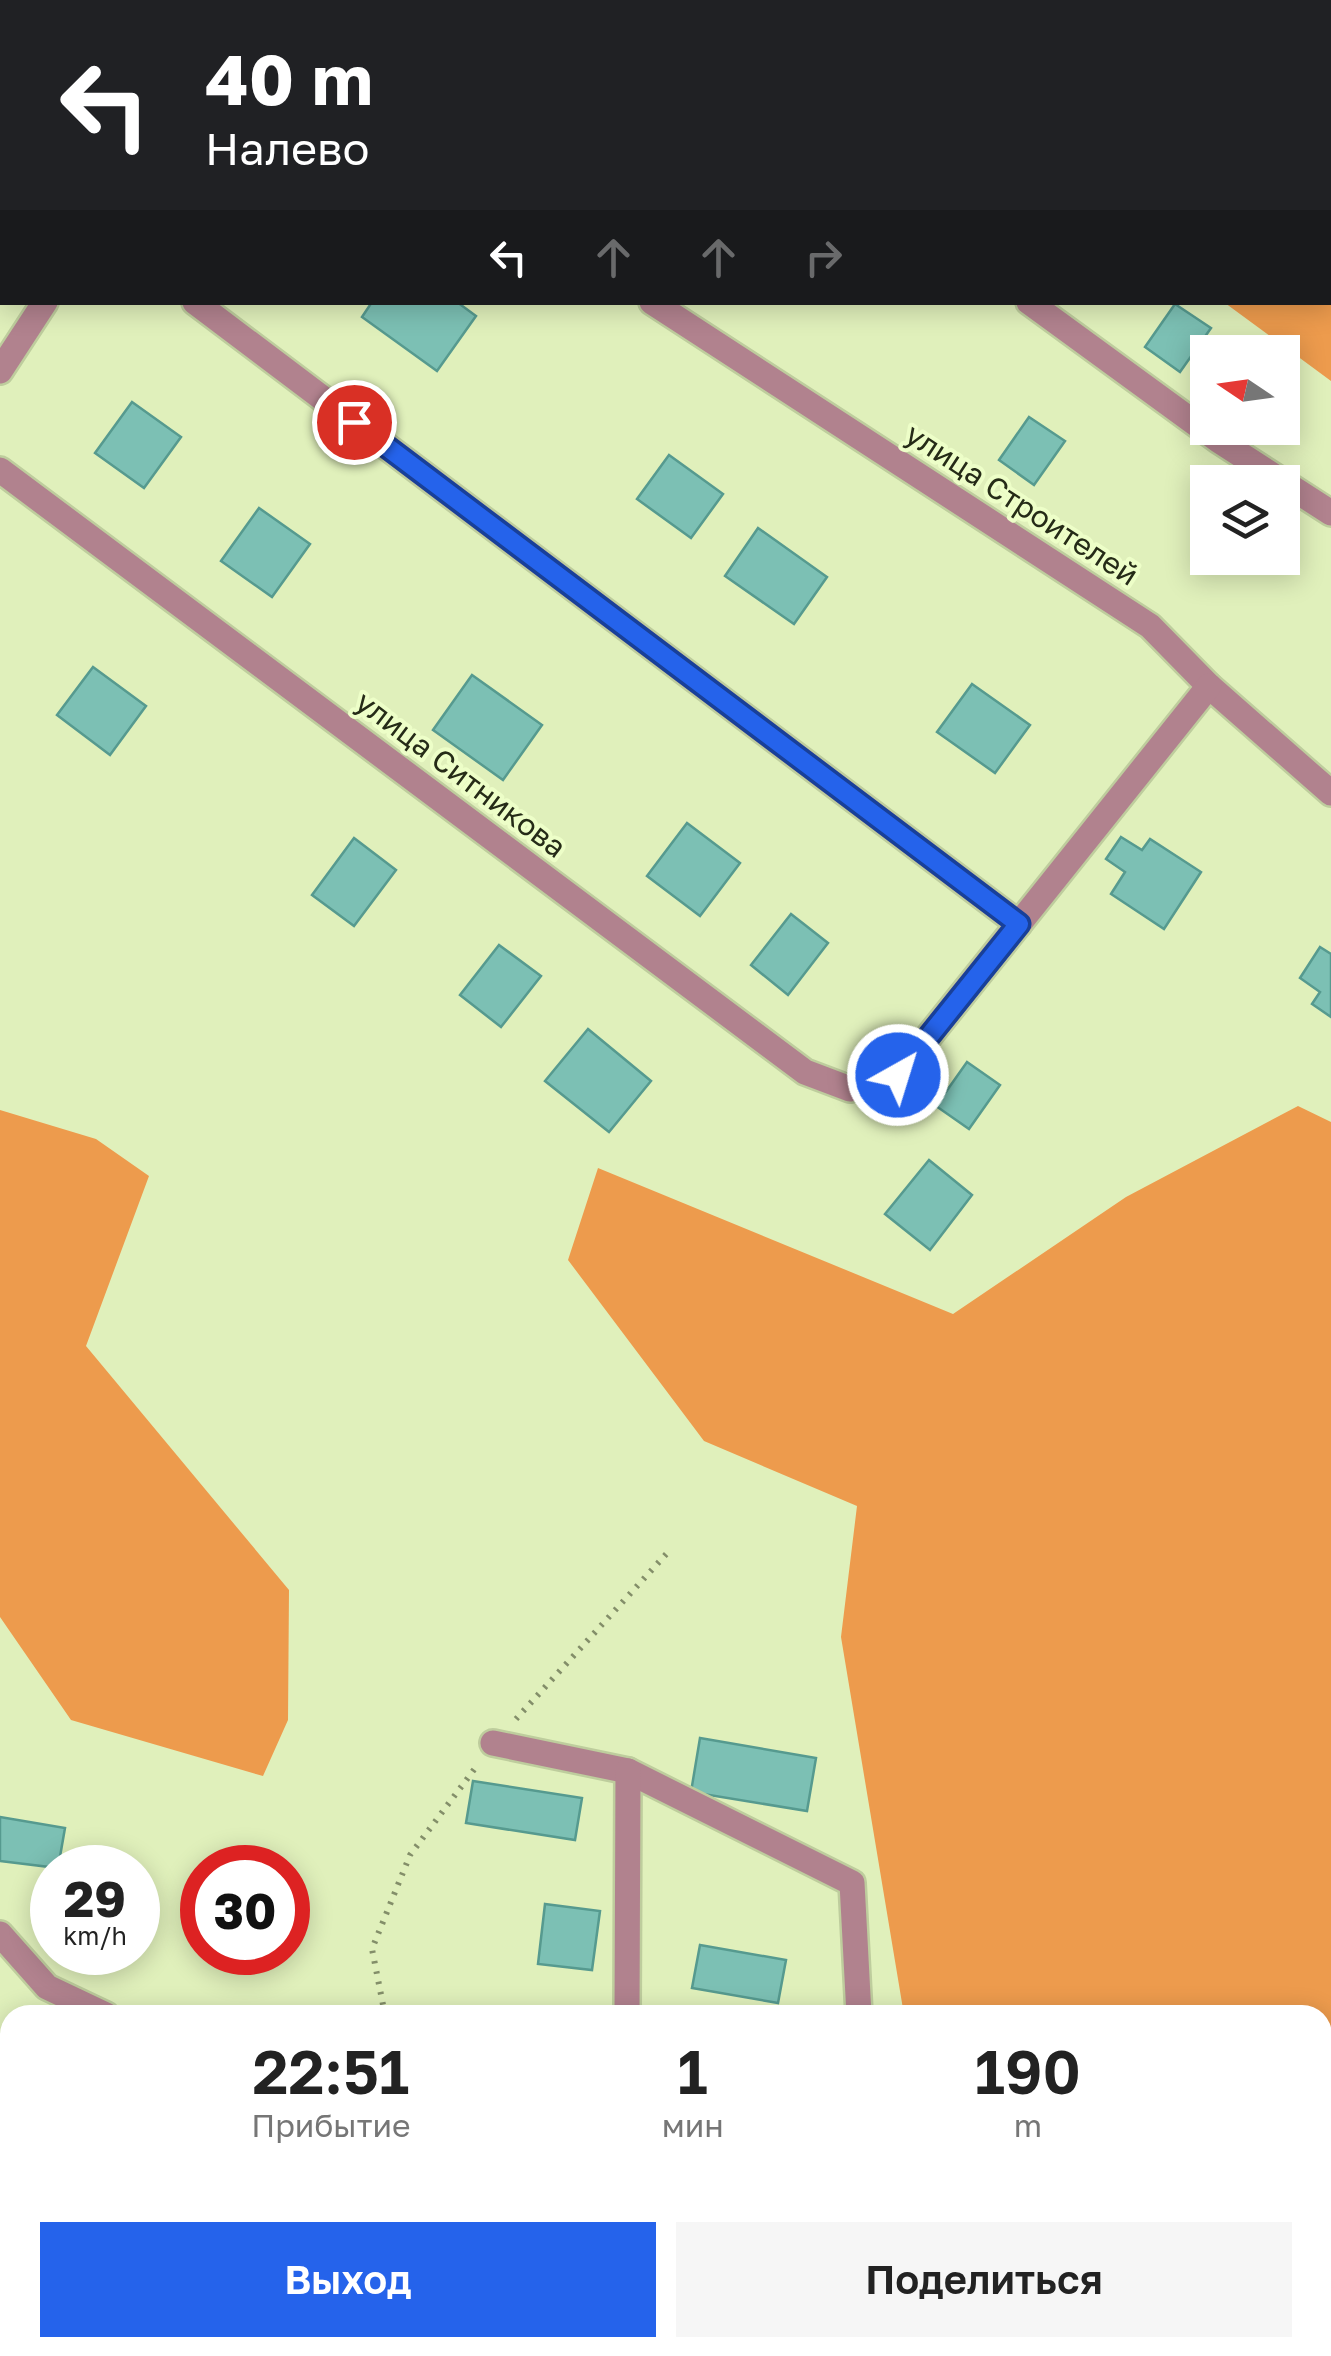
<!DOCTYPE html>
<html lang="ru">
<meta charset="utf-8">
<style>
body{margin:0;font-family:"Golos Text",sans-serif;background:#f6f6f6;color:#222;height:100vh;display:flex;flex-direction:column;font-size:38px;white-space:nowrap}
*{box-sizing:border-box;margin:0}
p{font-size:32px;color:#767676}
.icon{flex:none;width:55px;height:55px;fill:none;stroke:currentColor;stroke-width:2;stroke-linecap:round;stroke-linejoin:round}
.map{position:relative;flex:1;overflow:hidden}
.side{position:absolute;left:0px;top:2005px;width:1332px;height:352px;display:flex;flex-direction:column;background:#fff;border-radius:30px 30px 0 0;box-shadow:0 5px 25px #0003}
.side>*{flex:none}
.banner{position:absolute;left:0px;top:0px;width:1332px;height:305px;box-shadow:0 5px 25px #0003;background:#202124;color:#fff;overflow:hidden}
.needle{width:65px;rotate:283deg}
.buttons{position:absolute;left:1190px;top:335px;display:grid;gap:20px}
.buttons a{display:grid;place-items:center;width:110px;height:110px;border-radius:0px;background:#fff;box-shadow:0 5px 25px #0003;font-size:50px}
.speed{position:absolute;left:30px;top:1845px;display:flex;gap:20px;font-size:50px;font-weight:700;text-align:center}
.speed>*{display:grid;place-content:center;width:130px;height:130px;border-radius:50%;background:#fff;box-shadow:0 5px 25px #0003;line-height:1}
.speed small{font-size:25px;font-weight:400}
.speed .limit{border:15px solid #d22;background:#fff;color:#111}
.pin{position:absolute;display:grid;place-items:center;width:85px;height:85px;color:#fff;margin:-42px;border:5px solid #fff;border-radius:50%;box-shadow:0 2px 10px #0007}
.me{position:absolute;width:110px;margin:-55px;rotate:39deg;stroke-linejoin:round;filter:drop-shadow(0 0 8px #0008)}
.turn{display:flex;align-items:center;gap:35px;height:210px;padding:0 40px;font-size:45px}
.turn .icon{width:130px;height:130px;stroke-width:2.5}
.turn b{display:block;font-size:70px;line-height:85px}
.lanes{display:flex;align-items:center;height:95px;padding:0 40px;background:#0003;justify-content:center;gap:50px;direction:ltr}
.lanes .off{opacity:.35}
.eta{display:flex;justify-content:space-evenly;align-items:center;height:170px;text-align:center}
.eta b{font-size:60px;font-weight:600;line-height:70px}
.action{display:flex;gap:20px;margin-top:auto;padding:20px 40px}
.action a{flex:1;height:115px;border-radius:0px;background:#2563eb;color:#fff;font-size:40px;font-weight:600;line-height:115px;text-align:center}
.action a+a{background:#f6f6f6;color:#222}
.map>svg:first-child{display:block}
</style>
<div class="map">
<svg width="1331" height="2356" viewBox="0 0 1331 2356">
<rect width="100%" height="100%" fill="#e0f0bb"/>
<!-- forest -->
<g fill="#ed9b4d">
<path d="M 722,0 L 1331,0 L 1331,381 L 1225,303 L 1330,302 L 1330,2 Z"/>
<path d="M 1298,1106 L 1331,1122 L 1331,2356 L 954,2356 L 953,2348 L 1322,2348 L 1322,2015 L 904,2015 L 841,1637 L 857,1506 L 704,1441 L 568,1260 L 598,1168 L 953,1314 L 1126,1197 Z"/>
<path d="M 0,1110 L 96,1139 L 149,1176 L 86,1346 L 289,1590 L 288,1720 L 263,1776 L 71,1720 L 0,1617 Z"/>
</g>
<!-- building -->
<g fill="#7cc0b4" stroke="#569a8f" stroke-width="2.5">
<path d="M 0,0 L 50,0 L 2,2 L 2,40 Z"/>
<path d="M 372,302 L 457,302 L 476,316 L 437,371 L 362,317 Z"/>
<path d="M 1175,304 L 1211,328 L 1180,372 L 1145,347 Z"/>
<path d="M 132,402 L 181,437 L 144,488 L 95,453 Z"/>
<path d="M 1029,417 L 1065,441 L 1034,485 L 999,460 Z"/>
<path d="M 669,455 L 723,494 L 691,538 L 637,499 Z"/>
<path d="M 259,508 L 310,544 L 272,597 L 221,561 Z"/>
<path d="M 758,528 L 827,577 L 794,624 L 725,576 Z"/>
<path d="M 93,667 L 146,706 L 110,755 L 57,715 Z"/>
<path d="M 472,675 L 542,725 L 503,780 L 433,730 Z"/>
<path d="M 972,684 L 1030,725 L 995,773 L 937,732 Z"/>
<path d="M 687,823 L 740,863 L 700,916 L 647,876 Z"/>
<path d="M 1121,837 L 1142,850 L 1150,839 L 1201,872 L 1164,929 L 1111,894 L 1125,872 L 1106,859 Z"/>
<path d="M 354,838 L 396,870 L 354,926 L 312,895 Z"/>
<path d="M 791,914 L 828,943 L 788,995 L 751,965 Z"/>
<path d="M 499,945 L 541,976 L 501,1027 L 460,995 Z"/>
<path d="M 1320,947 L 1331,954 L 1331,1017 L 1312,1004 L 1320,992 L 1300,978 Z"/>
<path d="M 588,1029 L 651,1081 L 609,1132 L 545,1081 Z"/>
<path d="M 967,1062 L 1000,1085 L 969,1129 L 936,1106 Z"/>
<path d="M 929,1160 L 972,1195 L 930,1250 L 885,1214 Z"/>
<path d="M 700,1738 L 816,1758 L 807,1811 L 691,1792 Z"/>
<path d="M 473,1781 L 582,1798 L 575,1840 L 466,1823 Z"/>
<path d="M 0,1817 L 65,1828 L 58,1868 L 0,1861 Z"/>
<path d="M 545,1904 L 600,1911 L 592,1970 L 538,1964 Z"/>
<path d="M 700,1945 L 786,1960 L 778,2003 L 692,1988 Z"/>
</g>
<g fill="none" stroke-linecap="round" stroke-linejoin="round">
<!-- minor casing -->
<g stroke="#becd9d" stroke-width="30">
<g id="minor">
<path d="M 160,0 L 165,2"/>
<path d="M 608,0 L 611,2"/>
<path d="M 449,2 L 450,0"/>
<path d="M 195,302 L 1019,924"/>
<path d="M 652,302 L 1150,626 L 1209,686 L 1331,793"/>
<path d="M 1029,302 L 1218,440 L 1331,513"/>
<path d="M 0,371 L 45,302"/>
<path d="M 0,470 L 805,1072 L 850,1089 L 898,1075 L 1209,686"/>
<path d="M 493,1743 L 628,1771 L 852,1883 L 859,2015"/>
<path d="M 0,1934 L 47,1987 L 106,2015"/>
<path d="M 627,2015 L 628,1771"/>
<path d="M 861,2356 L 864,2348"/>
</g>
</g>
<!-- path -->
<g stroke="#838e69" stroke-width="6" stroke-dasharray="2.5 8" stroke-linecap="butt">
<path d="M 516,1719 L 669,1551"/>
<path d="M 385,2015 L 372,1949 L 410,1855 L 476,1767"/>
<path d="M 380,2348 L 385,2356"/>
<path d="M 64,2356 L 64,2348"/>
</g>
<!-- minor -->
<use href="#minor" stroke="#b1828e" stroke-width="25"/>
</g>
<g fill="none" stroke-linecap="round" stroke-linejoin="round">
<!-- route casing -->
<g stroke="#184099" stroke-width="25">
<path id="route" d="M 354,422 L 1019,924 L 898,1075"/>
</g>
<!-- route -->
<use href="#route" stroke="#2563eb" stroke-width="18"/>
</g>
<g text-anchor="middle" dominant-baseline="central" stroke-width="8" stroke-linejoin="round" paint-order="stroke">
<!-- street labels -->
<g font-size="30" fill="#252b17" stroke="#edfec8">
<text transform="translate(1022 504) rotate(33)">улица Строителей</text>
<text transform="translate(461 774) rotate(37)">улица Ситникова</text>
</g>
</g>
</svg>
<div class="buttons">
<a><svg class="needle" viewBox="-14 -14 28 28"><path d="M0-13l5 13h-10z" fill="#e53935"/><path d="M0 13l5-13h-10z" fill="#767676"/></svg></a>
<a><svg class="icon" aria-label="layers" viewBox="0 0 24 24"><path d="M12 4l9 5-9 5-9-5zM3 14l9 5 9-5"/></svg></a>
</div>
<div class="speed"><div>29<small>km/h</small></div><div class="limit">30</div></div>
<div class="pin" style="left:354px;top:422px;background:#d93025"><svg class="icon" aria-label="arrive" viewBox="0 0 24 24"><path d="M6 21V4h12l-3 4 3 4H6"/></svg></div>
<svg class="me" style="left:898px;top:1075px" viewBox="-20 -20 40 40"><circle r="17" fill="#2563eb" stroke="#fff" stroke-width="3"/><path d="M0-11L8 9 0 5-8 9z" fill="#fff"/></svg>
<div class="banner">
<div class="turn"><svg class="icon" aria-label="left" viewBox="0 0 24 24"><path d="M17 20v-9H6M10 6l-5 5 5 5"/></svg><div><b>40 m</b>Налево</div></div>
<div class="lanes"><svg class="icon" aria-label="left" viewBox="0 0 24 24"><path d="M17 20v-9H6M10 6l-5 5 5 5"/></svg><svg class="icon off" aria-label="ahead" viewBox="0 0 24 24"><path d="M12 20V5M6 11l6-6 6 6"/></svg><svg class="icon off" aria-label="ahead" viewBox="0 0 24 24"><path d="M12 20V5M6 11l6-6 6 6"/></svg><svg class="icon off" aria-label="right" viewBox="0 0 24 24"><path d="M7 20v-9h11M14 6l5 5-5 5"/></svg></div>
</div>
<section class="side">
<div class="eta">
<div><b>22:51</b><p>Прибытие</p></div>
<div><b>1</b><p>мин</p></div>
<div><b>190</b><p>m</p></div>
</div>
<div class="action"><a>Выход</a><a>Поделиться</a></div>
</section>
</div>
